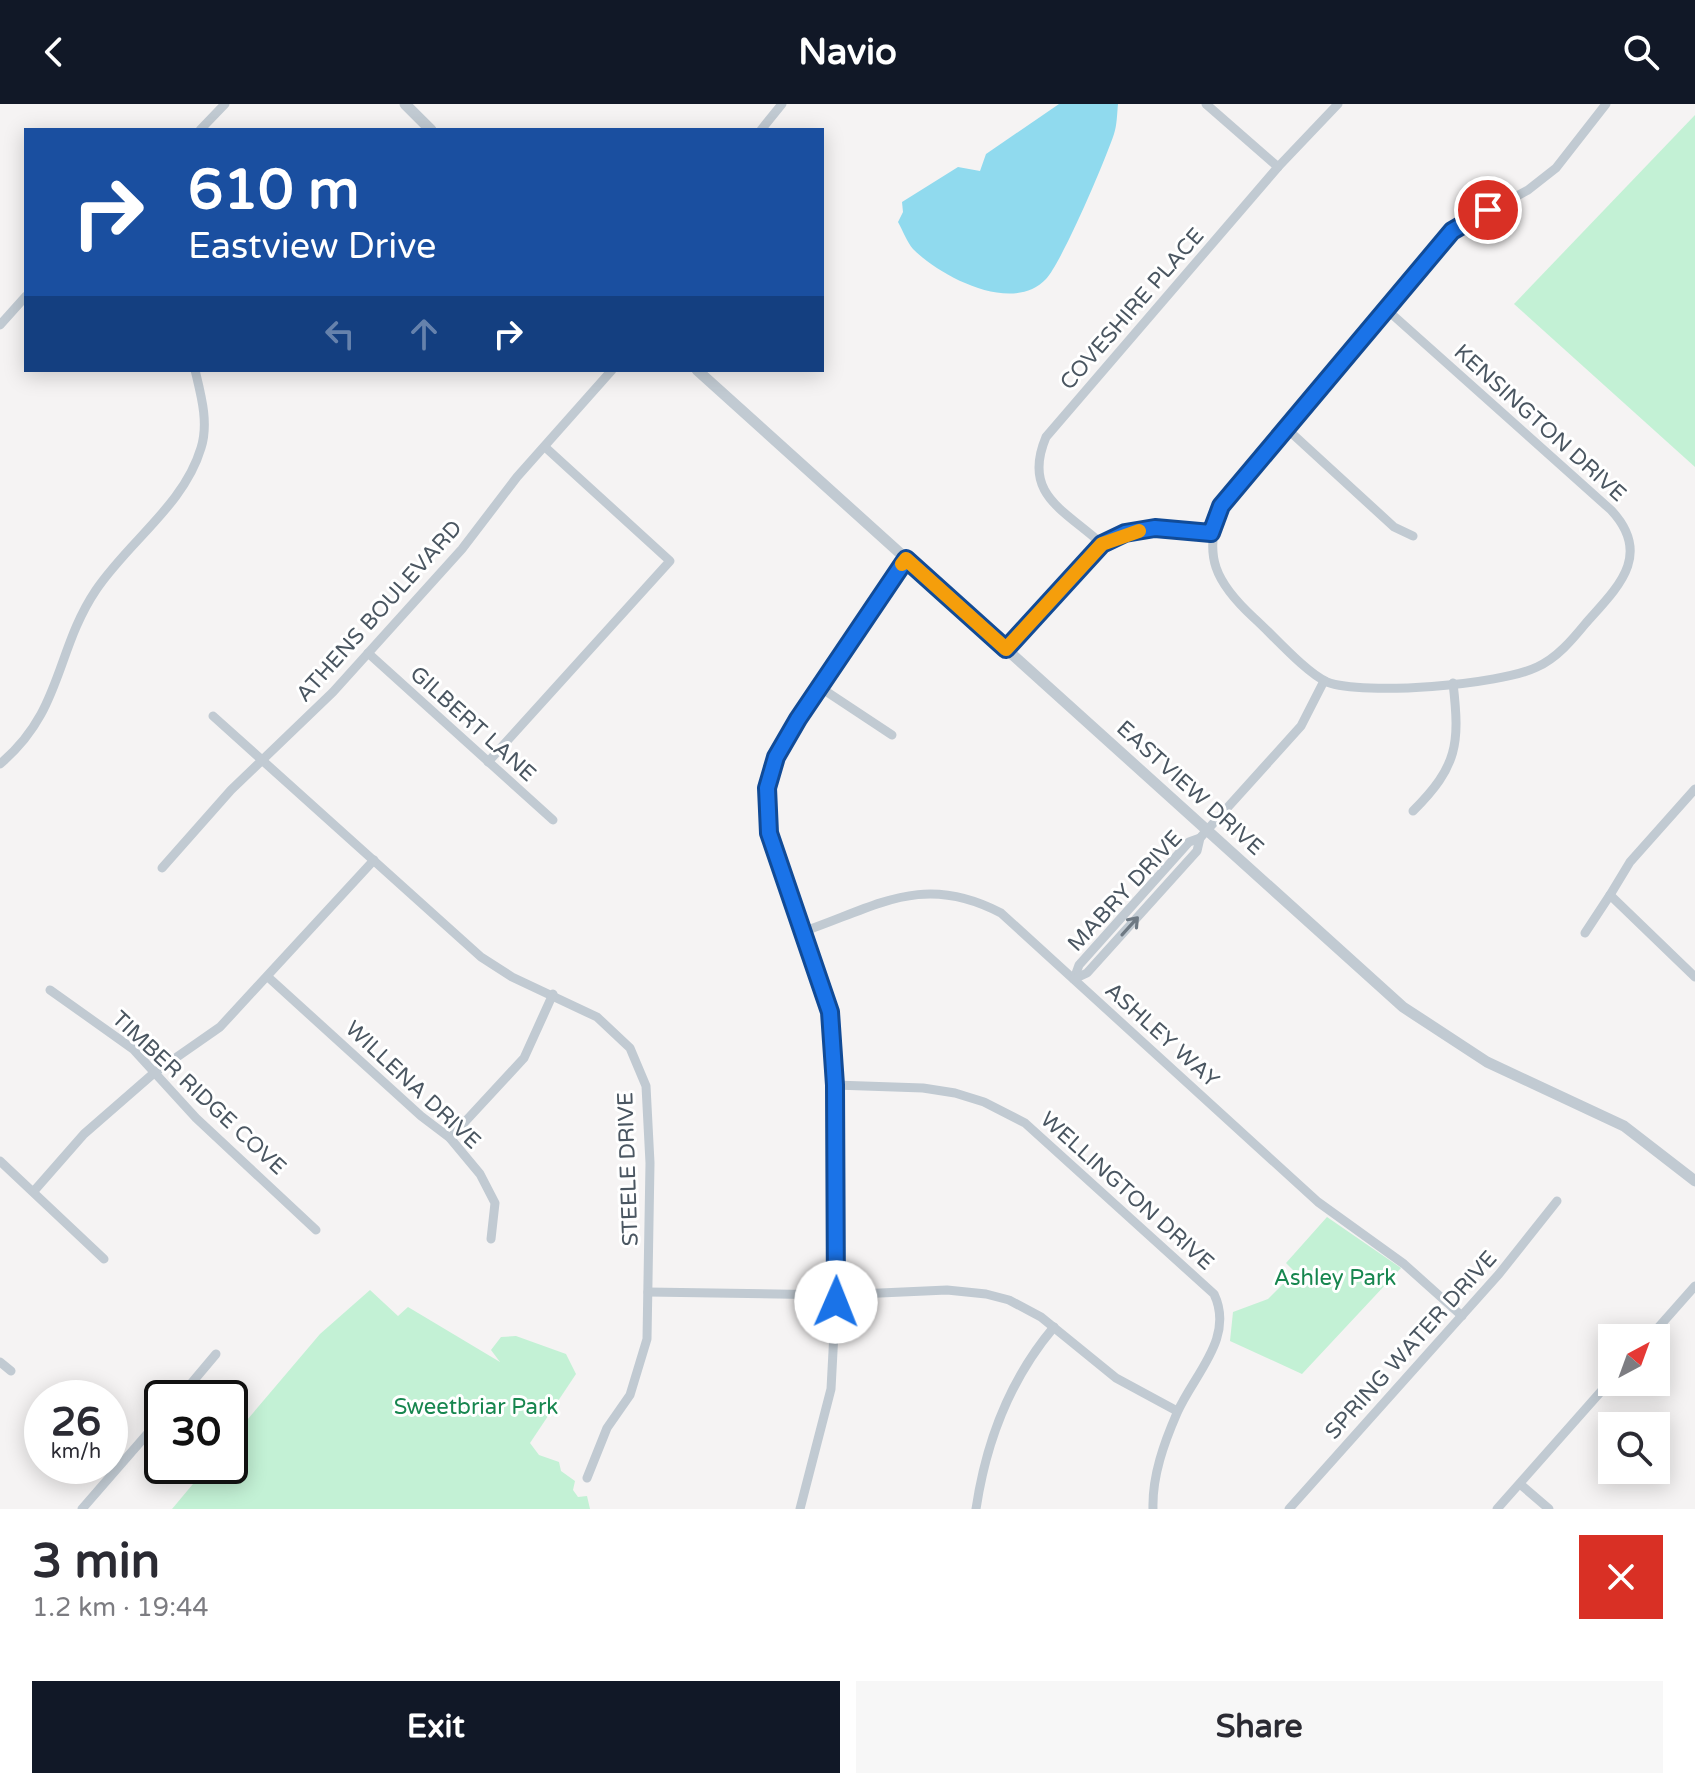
<!DOCTYPE html>
<meta charset="utf-8">
<style>
body{margin:0;font-family:"Varela Round",sans-serif;background:#f7f7f7;color:#2b2b33;height:100vh;display:flex;flex-direction:column;font-size:30px;white-space:nowrap}
*{box-sizing:border-box;margin:0}
p{font-size:26px;color:#7c7c81}
.icon{flex:none;width:44px;height:44px;fill:none;stroke:currentColor;stroke-width:2;stroke-linecap:round;stroke-linejoin:round}
.map{position:relative;height:1405px;overflow:hidden}
.drawer{display:flex;flex-direction:column;background:#fff;flex:1}
.drawer>*{flex:none}
.banner{position:absolute;left:24px;top:24px;width:800px;height:244px;border-radius:0px;box-shadow:0 4px 20px #0003;background:#1a4fa0;color:#fff;overflow:hidden}
.needle{width:52px;rotate:41deg}
.tools{position:absolute;left:1598px;top:1220px;display:grid;gap:16px}
.tools a{display:grid;place-items:center;width:72px;height:72px;border-radius:0px;background:#fff;box-shadow:0 4px 20px #0003;font-size:40px}
.speed{position:absolute;left:24px;top:1276px;display:flex;gap:16px;font-size:40px;font-weight:700;text-align:center}
.speed>*{display:grid;place-content:center;width:104px;height:104px;border-radius:50%;background:#fff;box-shadow:0 4px 20px #0003;line-height:1}
.speed small{font-size:20px;font-weight:400}
.speed .limit{border:4px solid #111;border-radius:12px;background:#fff;color:#111}
.pin{position:absolute;display:grid;place-items:center;width:68px;height:68px;color:#fff;margin:-34px;border:4px solid #fff;border-radius:50%;box-shadow:0 2px 8px #0007}
.me{position:absolute;width:88px;margin:-44px;rotate:1deg;stroke-linejoin:round;filter:drop-shadow(0 0 6px #0008)}
.turn{display:flex;align-items:center;gap:28px;height:168px;padding:0 32px;font-size:36px}
.turn .icon{width:104px;height:104px;stroke-width:2.5}
.turn b{display:block;font-size:56px;line-height:68px}
.lanes{display:flex;align-items:center;height:76px;padding:0 32px;background:#0003;justify-content:center;gap:40px;direction:ltr}
.lanes .off{opacity:.35}
.round{display:grid;place-items:center;flex:none;width:84px;height:84px;border-radius:0px;background:#f7f7f7}
.headline{display:flex;align-items:center;justify-content:space-between;height:136px;padding:0 32px}
h1{font-size:48px;font-weight:800;line-height:60px}
.button{display:flex;gap:16px;margin-top:auto;padding:16px 32px}
.button a{flex:1;height:92px;border-radius:0px;background:#111827;color:#fff;font-size:32px;font-weight:800;line-height:92px;text-align:center}
.button a+a{background:#f7f7f7;color:#2b2b33}
header{display:flex;justify-content:space-between;align-items:center;height:104px;padding:0 32px;background:#111827;color:#fff;font-size:36px;font-weight:800}
.map>svg:first-child{display:block}
</style>
<header><svg class="icon" aria-label="back" viewBox="0 0 24 24"><path d="M15 5l-7 7 7 7"/></svg>Navio<svg class="icon" aria-label="search" viewBox="0 0 24 24"><circle cx="10" cy="10" r="6"/><path d="M15 15l6 6"/></svg></header>
<div class="map">
<svg width="1695" height="1405" viewBox="0 0 1695 1405">
<rect width="100%" height="100%" fill="#f5f3f3"/>
<!-- green -->
<g fill="#c3f1d5">
<path d="M 1695,11 L 1695,363 L 1514,200 Z"/>
<path d="M 1327,1113 L 1401,1164 L 1302,1270 L 1230,1237 L 1233,1208 L 1268,1195 L 1295,1168 L 1286,1159 Z"/>
<path d="M 370,1186 L 398,1212 L 408,1203 L 500,1258 L 491,1246 L 501,1233 L 516,1232 L 566,1250 L 576,1270 L 530,1339 L 539,1351 L 559,1358 L 561,1367 L 575,1377 L 573,1386 L 578,1393 L 587,1392 L 590,1405 L 172,1405 L 208,1362 L 230,1362 L 230,1336 L 320,1230 Z"/>
</g>
<!-- water -->
<path fill="#90daee" d="M 1059,0 L 1118,0 C 1117,10 1117,21 1114,30 C 1105,57 1062,158 1046,175 C 1012,211 940,172 913,145 C 907,138 903,127 898,118 L 903,108 L 902,98 L 958,63 L 980,67 L 986,50 Z"/>
<g fill="none" stroke-linecap="round" stroke-linejoin="round">
<!-- minor -->
<g stroke="#c1cad2" stroke-width="9">
<path d="M 1206,0 L 1278,63"/>
<path d="M 200,26 L 225,0"/>
<path d="M 761,26 L 782,0"/>
<path d="M 1386,205 L 1611,406 C 1653,451 1618,483 1586,519 C 1572,536 1557,554 1537,563 C 1500,581 1364,592 1327,578 C 1306,569 1272,530 1254,514 C 1216,479 1202,452 1221,402 L 1452,127 L 1528,86 L 1556,64 L 1606,0"/>
<path d="M 0,221 L 26,192"/>
<path d="M 1286,324 L 1394,423 L 1413,432"/>
<path d="M 1102,440 C 1063,405 1022,390 1046,333 L 1278,63 L 1338,0"/>
<path d="M 1006,545 L 1102,440 L 1125,429 L 1155,424 L 1211,429"/>
<path d="M 368,549 L 553,716"/>
<path d="M 818,582 L 892,631"/>
<path d="M 213,612 L 481,853 L 512,873 L 597,913 L 630,944 L 646,982 L 650,1059 L 647,1235 L 630,1291 L 607,1324 L 587,1374"/>
<path d="M 488,658 L 670,457 L 545,343"/>
<path d="M 0,660 C 63,607 55,547 96,486 C 129,437 184,401 201,344 C 209,319 201,291 195,266"/>
<path d="M 1413,707 C 1458,662 1460,640 1453,579"/>
<path d="M 162,764 L 231,686 L 333,588 L 462,445 L 517,373 L 612,266"/>
<path d="M 1610,791 L 1630,758 L 1695,685"/>
<path d="M 802,828 C 878,802 923,768 1001,809 L 1318,1098 L 1404,1160 L 1462,1212"/>
<path d="M 1585,829 L 1610,791 L 1695,873"/>
<path d="M 268,873 L 421,1012 L 450,1034 L 480,1070 L 495,1099 L 491,1135"/>
<path d="M 1074,875 L 1079,861 L 1189,738 L 1200,734 L 1301,622 L 1324,577"/>
<path d="M 1074,875 L 1087,869 L 1197,747 L 1200,734"/>
<path d="M 50,886 L 133,945 L 196,1014 L 316,1126"/>
<path d="M 835,981 L 923,984 L 955,989 L 984,998 L 1025,1019 L 1214,1190 C 1235,1234 1194,1270 1177,1309 C 1164,1339 1152,1372 1153,1405"/>
<path d="M 450,1034 L 524,954 L 553,890"/>
<path d="M 0,1057 L 104,1155"/>
<path d="M 34,1087 L 84,1030 L 154,969 L 220,923 L 374,756"/>
<path d="M 648,1188 L 836,1191 L 947,1186 L 986,1190 L 1009,1196 L 1041,1213 L 1116,1274 L 1177,1307"/>
<path d="M 1649,1234 L 1695,1182"/>
<path d="M 0,1258 L 11,1267"/>
<path d="M 179,1294 L 216,1250"/>
<path d="M 1520,1380 L 1549,1405"/>
<path d="M 82,1405 L 162,1313"/>
<path d="M 800,1405 L 831,1285 L 836,1191 L 835,981 L 830,908 L 769,729 L 767,684 L 776,653 L 798,615 L 906,455"/>
<path d="M 976,1405 C 986,1338 1010,1275 1054,1223"/>
<path d="M 1289,1405 L 1499,1170 L 1557,1097"/>
<path d="M 1497,1405 L 1612,1275"/>
</g>
<!-- tertiary -->
<g stroke="#c1cad2" stroke-width="11">
<path d="M 405,0 L 431,26"/>
<path d="M 697,266 L 1403,903 L 1487,958 L 1624,1022 L 1695,1077"/>
</g>
</g>
<!-- one-way arrows -->
<defs><path id="oneway-shaft" d="M-6 0H5M1.5-3L5.5 0L1.5 3" fill="none" stroke-width="1.6" stroke-linecap="round" stroke-linejoin="round" transform="scale(2)"/></defs>
<use stroke="#6e7983" href="#oneway-shaft" transform="translate(1130 822) rotate(-48)"/>
<g fill="none" stroke-linecap="round" stroke-linejoin="round">
<!-- route casing -->
<g stroke="#114b97" stroke-width="20">
<path id="route" d="M 836,1198 L 835,981 L 830,908 L 769,729 L 767,684 L 776,653 L 798,615 L 906,455 L 1006,545 L 1102,440 L 1125,429 L 1155,424 L 1211,429 L 1221,402 L 1452,127 L 1488,106"/>
</g>
<!-- route -->
<use href="#route" stroke="#1a73e8" stroke-width="14"/>
<!-- slow -->
<path stroke="#f59e0b" stroke-width="14" d="M 902,460 L 906,455 L 1006,545 L 1102,440 L 1139,427"/>
</g>
<g text-anchor="middle" dominant-baseline="central" stroke-width="6" stroke-linejoin="round" paint-order="stroke">
<!-- street labels -->
<g font-size="22" fill="#4a5661" stroke="#fff">
<text transform="translate(1132 205) rotate(-49)">COVESHIRE PLACE</text>
<text transform="translate(1540 319) rotate(42)">KENSINGTON DRIVE</text>
<text transform="translate(379 507) rotate(-48)">ATHENS BOULEVARD</text>
<text transform="translate(473 620) rotate(42)">GILBERT LANE</text>
<text transform="translate(1190 684) rotate(42)">EASTVIEW DRIVE</text>
<text transform="translate(1125 787) rotate(-47)">MABRY DRIVE</text>
<text transform="translate(1162 931) rotate(42)">ASHLEY WAY</text>
<text transform="translate(413 981) rotate(43)">WILLENA DRIVE</text>
<text transform="translate(199 989) rotate(43)">TIMBER RIDGE COVE</text>
<text transform="translate(628 1065) rotate(-92)">STEELE DRIVE</text>
<text transform="translate(1127 1087) rotate(42)">WELLINGTON DRIVE</text>
<text transform="translate(1411 1241) rotate(-48)">SPRING WATER DRIVE</text>
</g>
<!-- park labels -->
<g font-size="22" fill="#17864f" stroke="#fff">
<text x="1335" y="1174">Ashley Park</text>
<text x="476" y="1303">Sweetbriar Park</text>
</g>
</g>
</svg>
<div class="tools">
<a><svg class="needle" viewBox="-14 -14 28 28"><path d="M0-13l5 13h-10z" fill="#e53935"/><path d="M0 13l5-13h-10z" fill="#7c7c81"/></svg></a>
<a><svg class="icon" aria-label="search" viewBox="0 0 24 24"><circle cx="10" cy="10" r="6"/><path d="M15 15l6 6"/></svg></a>
</div>
<div class="speed"><div>26<small>km/h</small></div><div class="limit">30</div></div>
<div class="pin" style="left:1488px;top:106px;background:#d93025"><svg class="icon" aria-label="arrive" viewBox="0 0 24 24"><path d="M6 21V4h12l-3 4 3 4H6"/></svg></div>
<svg class="me" style="left:836px;top:1198px" viewBox="-20 -20 40 40"><circle r="19" fill="#fff"/><path d="M0-13L10 11 0 6-10 11z" fill="#1a73e8"/></svg>
<div class="banner">
<div class="turn"><svg class="icon" aria-label="right" viewBox="0 0 24 24"><path d="M7 20v-9h11M14 6l5 5-5 5"/></svg><div><b>610 m</b>Eastview Drive</div></div>
<div class="lanes"><svg class="icon off" aria-label="left" viewBox="0 0 24 24"><path d="M17 20v-9H6M10 6l-5 5 5 5"/></svg><svg class="icon off" aria-label="ahead" viewBox="0 0 24 24"><path d="M12 20V5M6 11l6-6 6 6"/></svg><svg class="icon" aria-label="right" viewBox="0 0 24 24"><path d="M7 20v-9h11M14 6l5 5-5 5"/></svg></div>
</div>
</div>
<section class="drawer">
<div class="headline"><div><h1>3 min</h1><p>1.2 km · 19:44</p></div><a class="round" style="background:#d93025;color:#fff"><svg class="icon" aria-label="close" viewBox="0 0 24 24"><path d="M6 6l12 12M18 6L6 18"/></svg></a></div>
<div class="button"><a>Exit</a><a>Share</a></div>
</section>
